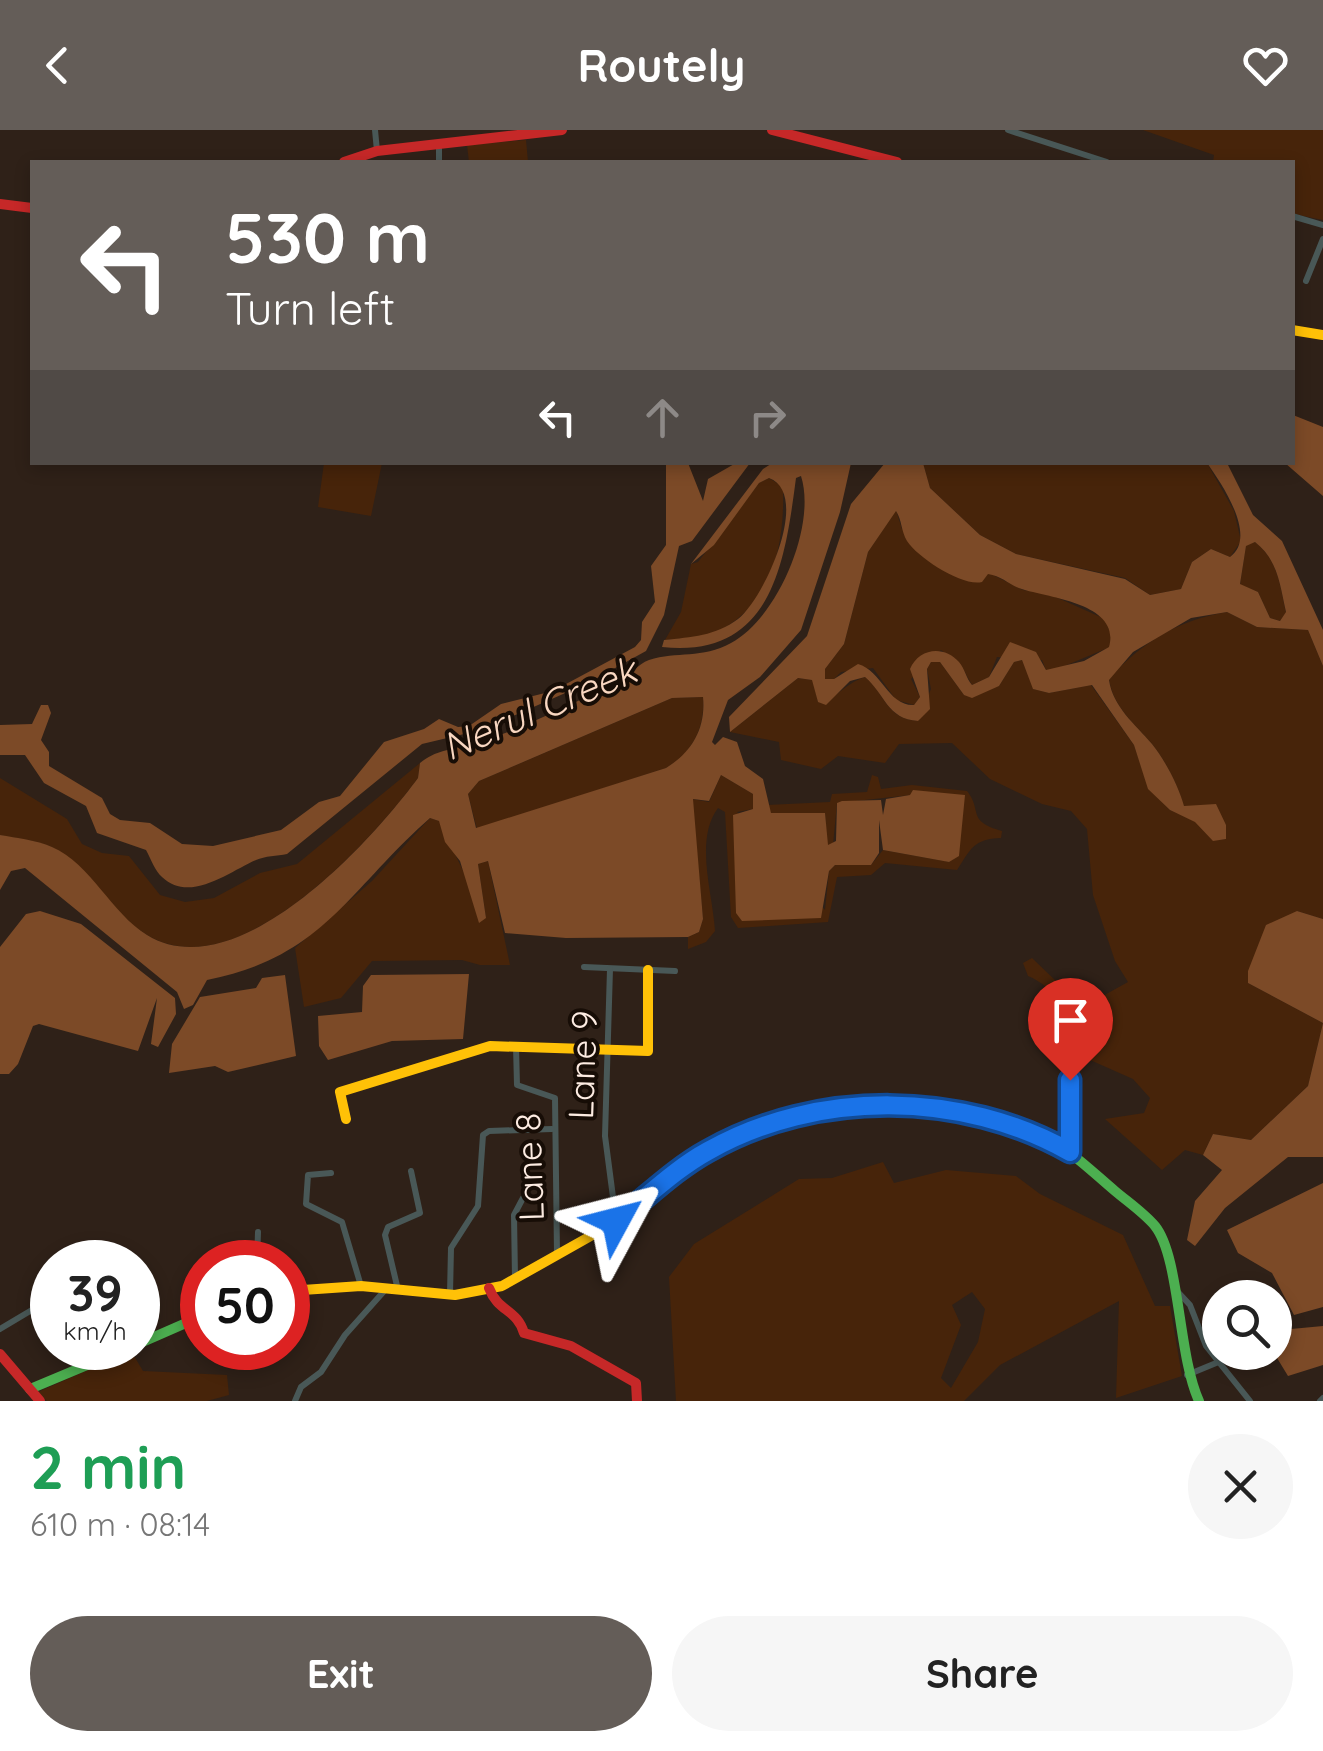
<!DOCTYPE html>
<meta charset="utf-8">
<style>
body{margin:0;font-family:Quicksand,sans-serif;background:#f6f6f6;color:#222;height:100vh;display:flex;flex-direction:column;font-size:38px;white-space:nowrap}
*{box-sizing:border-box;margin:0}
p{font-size:32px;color:#767676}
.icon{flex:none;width:55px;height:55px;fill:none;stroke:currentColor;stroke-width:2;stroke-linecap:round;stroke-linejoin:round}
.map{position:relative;height:1271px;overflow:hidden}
.sheet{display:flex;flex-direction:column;background:#fff;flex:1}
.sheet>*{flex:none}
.banner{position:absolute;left:30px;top:30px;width:1265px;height:305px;border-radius:0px;box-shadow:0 5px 15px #0003;background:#645d58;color:#fff;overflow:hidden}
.tools{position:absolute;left:1202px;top:1150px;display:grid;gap:20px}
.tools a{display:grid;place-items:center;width:90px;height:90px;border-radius:50%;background:#fff;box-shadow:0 5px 15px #0003;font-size:50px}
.speed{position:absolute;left:30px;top:1110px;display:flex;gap:20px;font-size:50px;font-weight:700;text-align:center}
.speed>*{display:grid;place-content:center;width:130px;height:130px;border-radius:50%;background:#fff;box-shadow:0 5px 15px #0003;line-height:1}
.speed small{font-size:25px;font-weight:400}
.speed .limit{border:15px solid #d22;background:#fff;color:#111}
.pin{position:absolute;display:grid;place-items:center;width:85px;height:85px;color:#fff;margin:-102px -42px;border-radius:50% 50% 50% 0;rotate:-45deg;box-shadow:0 0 10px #0007}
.pin .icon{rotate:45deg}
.me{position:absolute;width:110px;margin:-55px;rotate:52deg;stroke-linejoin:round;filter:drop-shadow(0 0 8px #0008)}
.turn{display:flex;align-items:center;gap:35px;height:210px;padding:0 30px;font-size:45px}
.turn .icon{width:130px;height:130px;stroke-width:2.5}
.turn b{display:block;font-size:70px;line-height:85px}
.lanes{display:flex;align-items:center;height:95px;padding:0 30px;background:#0003;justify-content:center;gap:50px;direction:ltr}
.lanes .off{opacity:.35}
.round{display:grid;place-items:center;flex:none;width:105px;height:105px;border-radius:52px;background:#f6f6f6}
.overview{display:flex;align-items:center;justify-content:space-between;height:170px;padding:0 30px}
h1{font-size:60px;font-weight:700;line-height:75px;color:#1e9e55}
.action{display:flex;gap:20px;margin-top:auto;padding:20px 30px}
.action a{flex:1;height:115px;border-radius:60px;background:#645d58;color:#fff;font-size:40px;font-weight:700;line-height:115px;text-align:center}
.action a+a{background:#f6f6f6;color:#222}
header{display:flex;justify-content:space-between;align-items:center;height:130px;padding:0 30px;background:#645d58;color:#fff;font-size:45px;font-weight:700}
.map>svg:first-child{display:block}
</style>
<header><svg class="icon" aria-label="back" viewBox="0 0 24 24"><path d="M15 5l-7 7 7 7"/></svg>Routely<svg class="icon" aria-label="heart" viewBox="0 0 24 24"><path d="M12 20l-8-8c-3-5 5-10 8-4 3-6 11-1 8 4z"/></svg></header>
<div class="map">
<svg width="1323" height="1271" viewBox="0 0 1323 1271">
<rect width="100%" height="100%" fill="#2f2118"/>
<!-- green -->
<g fill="#47240a" fill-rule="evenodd">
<path d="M 1143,0 L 1323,0 L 1323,90 L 1293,84 L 1292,32 L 1213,32 L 1214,25 Z"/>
<path d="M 526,10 L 528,32 L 469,32 L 467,15 Z"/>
<path d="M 324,333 L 382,333 L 371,386 L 318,377 Z"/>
<path d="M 923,333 L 1207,333 L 1234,381 L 1241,411 L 1230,427 L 1211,419 L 1192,432 L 1181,459 L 1150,465 L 1125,448 L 1016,424 L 980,405 L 930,358 Z"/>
<path d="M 769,348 L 783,357 C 785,416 772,478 712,504 C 698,509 679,508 665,510 L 681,482 L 691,434 L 698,432 L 759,353 Z"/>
<path d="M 896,380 L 902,399 L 1023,460 L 1049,464 L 1105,489 L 1112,507 L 1110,517 L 1055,540 L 1046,540 L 1042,530 L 997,527 L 989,547 L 972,555 L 962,537 L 941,520 L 911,549 L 920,567 L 914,575 L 896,570 L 873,538 L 841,542 L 834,549 L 824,550 L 825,539 L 844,514 L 868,422 Z"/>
<path d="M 1255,412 C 1278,430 1280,455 1286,483 L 1280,491 L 1270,488 L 1258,462 L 1240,455 L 1246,415 Z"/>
<path d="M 1227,482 L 1257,497 L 1308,500 L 1323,536 L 1323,789 L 1297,781 L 1248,853 L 1323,893 L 1308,956 L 1251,1010 L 1213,1004 L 1203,1025 L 1185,1020 L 1162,1040 L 1105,989 L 1144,983 L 1150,968 L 1133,949 L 1072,922 C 1065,888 1063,861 1028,846 L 1023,833 L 1032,828 L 1083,877 L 1128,852 L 1115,831 L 1093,765 L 1087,699 L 1071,681 L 1042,674 L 990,649 L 952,613 L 899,614 L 885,633 L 838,626 L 821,639 L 781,630 L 779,612 L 730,602 L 798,548 L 813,550 L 818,572 C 839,568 845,553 865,547 C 885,563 886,589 918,591 L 931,559 L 927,539 L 931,532 L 940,532 L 964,565 L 999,556 L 1014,532 L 1022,530 L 1034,559 L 1049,563 L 1091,555 L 1134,615 L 1149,659 L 1170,680 L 1195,691 L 1213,710 L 1226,709 L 1226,695 L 1184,677 C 1179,657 1165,630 1152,614 C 1135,594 1113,577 1109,549 C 1142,512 1178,490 1227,482 Z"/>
<path d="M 703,567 C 705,598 693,622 666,638 L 477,699 L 468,664 L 479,651 L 672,568 Z"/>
<path d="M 420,633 L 418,648 C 371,711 238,860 147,805 C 112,784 93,742 59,721 C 42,710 19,709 0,705 L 0,648 L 67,689 L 82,714 L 102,723 L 129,726 L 160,765 L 185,772 L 214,768 L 260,743 L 297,734 Z"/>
<path d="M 721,645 L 753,664 L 753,679 L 737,682 L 825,780 L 829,741 L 835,735 L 871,735 L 883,720 L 950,732 L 911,665 L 837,673 L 833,715 L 827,715 L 825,683 L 771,683 L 767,675 L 830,672 L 832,664 L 867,662 L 872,645 L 878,647 L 881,659 L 912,655 L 967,661 C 983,681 966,691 1002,701 L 1001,708 C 973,709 971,719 957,740 L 885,733 L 871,745 L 837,747 L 828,792 L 738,798 L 731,787 L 725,682 L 718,678 C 694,710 713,764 715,801 L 706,812 L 688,819 L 688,807 L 699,802 L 703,789 L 692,669 L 709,672 Z"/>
<path d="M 430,688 L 439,691 L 486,788 L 478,734 L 488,731 L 510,835 L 480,835 L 462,830 L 372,831 L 341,868 L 304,877 L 295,818 L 372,751 Z"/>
<path d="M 883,1032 L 894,1053 L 946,1040 L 1016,1046 L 1040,1064 L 1123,1105 L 1155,1176 L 1170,1176 L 1182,1246 L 1116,1268 L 1119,1171 L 1000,1235 L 964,1271 L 676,1271 L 669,1147 L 694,1114 L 799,1049 L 832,1048 ZM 972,1162 L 985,1179 L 978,1212 L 951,1258 L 941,1248 L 961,1195 L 952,1175 Z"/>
<path d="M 131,1221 L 143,1241 L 227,1245 L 229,1265 L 207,1271 L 47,1271 L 38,1262 Z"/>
</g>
<!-- water -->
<g fill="#7c4a27" fill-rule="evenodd">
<path d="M 1293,285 L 1323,297 L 1323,366 L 1285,333 L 1292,332 Z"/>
<path d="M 774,332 L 851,333 L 840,382 L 801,500 L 760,547 L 728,570 L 712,612 L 715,615 L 723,607 L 737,612 L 745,636 L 763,649 L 771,683 L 825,683 L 828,715 L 836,711 L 837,673 L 842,671 L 881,670 L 883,685 L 886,669 L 910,665 L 913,660 L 965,665 L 959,726 L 949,732 L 883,720 L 879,690 L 879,723 L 871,735 L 835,735 L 829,741 L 821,788 L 742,791 L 736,783 L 733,685 L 753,679 L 753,664 L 721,645 L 709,671 L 693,669 L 703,789 L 699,802 L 688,807 L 566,808 L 505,803 L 488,731 L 478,734 L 486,788 L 479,793 L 460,731 L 445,712 L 439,691 L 430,688 C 349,759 324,827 207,850 L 193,875 L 184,879 L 177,862 L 25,738 L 11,741 L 0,760 L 0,705 C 17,708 36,710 52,717 C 91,734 111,783 147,805 C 237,860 371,712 418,648 L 420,633 C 436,620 450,620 469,615 C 520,601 570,574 618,552 C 629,546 638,534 649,530 C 677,521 702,529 731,513 C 777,489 817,396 801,346 L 796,348 C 785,431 773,529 662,517 L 664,510 C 692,507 715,506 738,489 C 764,469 812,364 769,348 L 759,353 L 714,415 L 691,434 L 763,339 ZM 703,567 C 706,598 692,622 666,638 L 476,698 L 468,664 L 479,651 L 672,568 Z"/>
<path d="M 666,333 L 688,333 L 703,371 L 708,349 L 736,333 L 750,333 L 692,411 L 679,416 L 664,485 L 646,521 L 588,553 L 481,600 L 422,614 L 287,724 C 277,726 265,726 256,730 C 230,741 190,774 162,747 C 155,741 151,729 146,720 L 97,703 L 86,676 L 44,653 L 25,625 L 0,625 L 0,595 L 32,594 L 41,575 L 48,575 L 51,583 L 41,610 L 49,622 L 49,636 L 102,668 L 110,684 L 120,690 L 150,693 L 182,714 L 213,716 L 281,700 L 319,672 L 340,666 L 384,612 L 424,599 L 439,589 L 458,597 L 469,596 L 501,574 L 553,561 L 635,517 L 641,510 L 642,492 L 655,472 L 651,436 L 666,415 Z"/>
<path d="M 885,333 L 923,333 L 930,358 L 980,405 L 1016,424 L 1125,449 L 1150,465 L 1181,459 L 1192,432 L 1211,419 L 1230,427 C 1258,407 1222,354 1207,333 L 1227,333 L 1253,385 L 1282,411 L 1323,500 L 1323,536 L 1308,500 L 1257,497 L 1227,482 L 1191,488 L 1133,522 L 1109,550 C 1113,577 1135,594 1152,614 C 1165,630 1179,657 1184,676 L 1216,674 L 1226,695 L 1226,709 L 1213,711 L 1195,692 L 1170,680 L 1148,659 L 1134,615 L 1092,555 L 1049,563 L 1033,559 L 1022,530 L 1014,532 L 999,556 L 972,568 L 964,565 L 940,532 L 931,532 L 927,539 L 930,579 L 918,591 C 887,589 885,564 865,547 L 850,551 L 826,575 L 818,572 L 812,550 L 798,548 L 730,602 L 729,587 L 807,506 L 851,374 ZM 896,381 C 902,390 901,401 907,411 C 918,428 963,457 982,452 L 988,444 C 1003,446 1011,457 1025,460 C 1053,468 1121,475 1109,517 L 1084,531 L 1046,540 L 1036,522 L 1010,512 L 989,547 L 972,555 C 966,548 965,539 959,532 C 944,515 919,518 910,539 L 920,567 L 914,575 C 888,576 882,541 858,534 L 834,549 L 825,549 L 825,539 L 844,514 L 868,422 ZM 1255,412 C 1278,430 1280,455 1286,482 L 1280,491 L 1270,488 L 1258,462 L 1240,454 L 1246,416 Z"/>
<path d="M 40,781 L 81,794 L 175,868 L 176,884 L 158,917 L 151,914 L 157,868 L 138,921 L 39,894 L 33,896 L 18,934 L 9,944 L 0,944 L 0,817 L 26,784 Z"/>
<path d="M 1297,781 L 1323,789 L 1323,1027 L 1288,1027 L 1225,1078 L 1195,1116 L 1187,1110 L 1195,1071 L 1222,1040 L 1203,1025 L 1213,1004 L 1251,1010 L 1308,956 L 1323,893 L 1248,853 L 1248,841 L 1266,795 Z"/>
<path d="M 469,844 L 463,909 L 392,911 L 328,930 L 319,916 L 318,886 L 362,882 L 363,856 L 371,845 Z"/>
<path d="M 285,845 L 296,926 L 228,942 L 215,936 L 169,943 L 172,914 L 200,867 L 256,858 L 262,848 Z"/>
<path d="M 1323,1053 L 1323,1177 L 1294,1185 L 1272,1143 L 1238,1123 L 1227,1100 Z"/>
<path d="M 1275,1176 L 1291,1199 L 1323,1196 L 1323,1235 L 1288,1246 L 1274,1223 Z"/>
</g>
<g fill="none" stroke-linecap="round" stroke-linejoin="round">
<!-- street -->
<g stroke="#495857" stroke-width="6">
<path d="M 375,0 L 377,21"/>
<path d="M 1008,0 L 1107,32"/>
<path d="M 439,32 L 439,14"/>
<path d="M 1292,86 L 1323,95"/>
<path d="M 1306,151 L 1323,109"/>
<path d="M 584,837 L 675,841"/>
<path d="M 610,839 L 605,1006 L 616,1090"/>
<path d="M 516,916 L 517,955 L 555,968 L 557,1124"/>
<path d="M 1070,950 L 1070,1021"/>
<path d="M 331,1043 L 308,1045 L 306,1074 L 342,1092 L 361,1156"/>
<path d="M 257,1132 L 258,1102"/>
<path d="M 515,1148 L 514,1085 L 523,1068"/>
<path d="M 398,1160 L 385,1105 L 388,1097 L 420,1083 L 411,1041"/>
<path d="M 1177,1161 L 1190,1175 L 1206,1216 L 1250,1271"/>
<path d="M 450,1164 L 451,1118 L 478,1076 L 483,1005 L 489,1001 L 552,999"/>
<path d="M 0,1199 L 52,1168"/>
<path d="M 1187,1245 L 1221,1231"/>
<path d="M 295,1271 L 301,1257 L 321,1242 L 345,1205 L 386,1159"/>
<path d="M 1320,1271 L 1323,1268"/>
</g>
<!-- fast -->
<g stroke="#4caf50" stroke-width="10">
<path d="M 670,1050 C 768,975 922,951 1036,1003 C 1067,1016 1090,1040 1115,1061 C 1128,1072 1144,1083 1155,1096 C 1180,1127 1178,1226 1199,1271"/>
<path d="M 138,1214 L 202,1186"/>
<path d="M 30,1259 L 128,1218"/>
</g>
<!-- slow -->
<g stroke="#ffc107" stroke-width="10">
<path d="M 1292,200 L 1323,205"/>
<path d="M 346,989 L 340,962 L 490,916 L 648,921 L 648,840"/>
<path d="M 288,1161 L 361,1156 L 455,1165 L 502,1156 L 612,1094 L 670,1050"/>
</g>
<!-- jam -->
<g stroke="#c62828" stroke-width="10">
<path d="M 772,0 L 897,32"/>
<path d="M 344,32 L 377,21 L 562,0"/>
<path d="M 0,74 L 32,78"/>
<path d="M 489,1158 C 498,1182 517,1179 524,1203 L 571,1216 L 636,1253 L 637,1271"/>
<path d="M 0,1224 L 40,1271"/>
</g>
</g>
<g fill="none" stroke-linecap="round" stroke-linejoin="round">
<!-- route casing -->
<g stroke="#114b97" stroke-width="25">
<path id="route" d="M 616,1091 C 646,1068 675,1039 708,1021 C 817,959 963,961 1070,1022 L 1070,950"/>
</g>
<!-- route -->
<use href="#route" stroke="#1a73e8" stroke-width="18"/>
</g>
<g text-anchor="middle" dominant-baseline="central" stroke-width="8" stroke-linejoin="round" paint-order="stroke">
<!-- street labels -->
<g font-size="35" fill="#fdece2" stroke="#170d06">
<text transform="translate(582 935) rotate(-88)">Lane 9</text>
<text transform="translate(529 1037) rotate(-92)">Lane 8</text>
</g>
<!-- water labels -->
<g font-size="38" font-style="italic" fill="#f9d7c1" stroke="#170d06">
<text transform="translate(539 578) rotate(-23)">Nerul Creek</text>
</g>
</g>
</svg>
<div class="tools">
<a><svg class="icon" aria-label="search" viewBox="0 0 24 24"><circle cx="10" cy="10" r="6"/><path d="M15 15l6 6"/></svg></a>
</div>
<div class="speed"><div>39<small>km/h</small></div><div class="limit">50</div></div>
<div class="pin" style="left:1070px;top:950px;background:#d93025"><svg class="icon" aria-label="arrive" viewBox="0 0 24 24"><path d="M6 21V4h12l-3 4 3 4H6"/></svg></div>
<svg class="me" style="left:616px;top:1091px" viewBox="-20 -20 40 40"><path d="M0-17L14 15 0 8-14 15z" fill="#1a73e8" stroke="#fff" stroke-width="4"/></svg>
<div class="banner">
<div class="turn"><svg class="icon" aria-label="left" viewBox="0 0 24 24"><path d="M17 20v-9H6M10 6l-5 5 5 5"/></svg><div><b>530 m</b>Turn left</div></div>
<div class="lanes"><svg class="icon" aria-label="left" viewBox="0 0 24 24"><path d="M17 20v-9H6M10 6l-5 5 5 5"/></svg><svg class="icon off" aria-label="ahead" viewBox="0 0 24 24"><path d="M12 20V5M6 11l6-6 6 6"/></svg><svg class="icon off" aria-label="right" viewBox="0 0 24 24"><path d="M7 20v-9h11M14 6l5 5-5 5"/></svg></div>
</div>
</div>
<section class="sheet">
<div class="overview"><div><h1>2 min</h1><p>610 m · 08:14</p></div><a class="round"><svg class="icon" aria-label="close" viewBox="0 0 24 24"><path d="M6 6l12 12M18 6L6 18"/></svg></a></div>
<div class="action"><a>Exit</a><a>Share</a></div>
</section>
